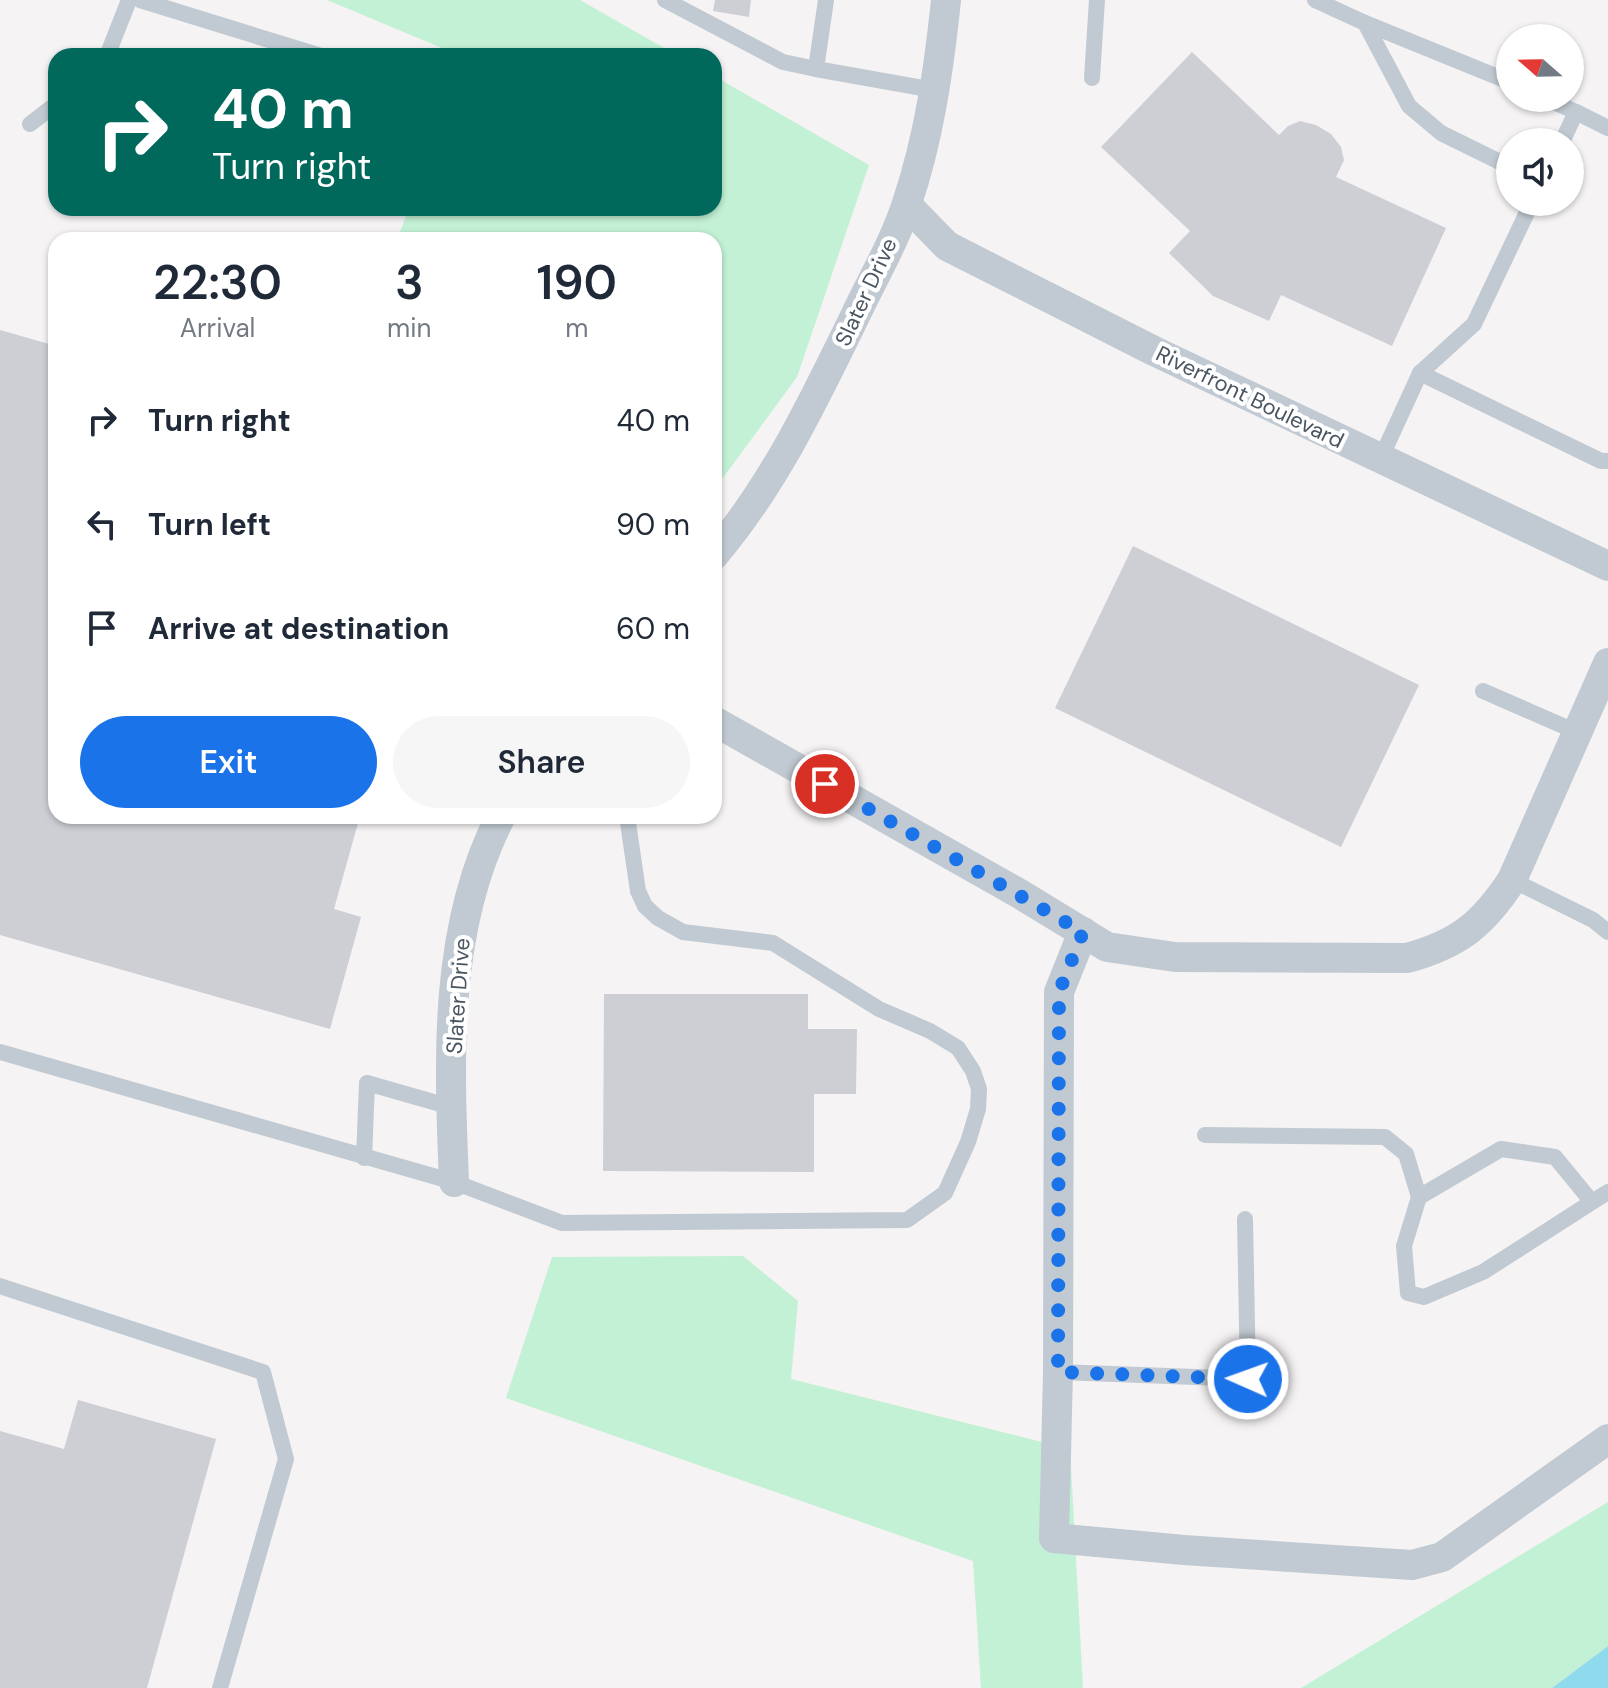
<!DOCTYPE html>
<style>
body{margin:0;font-family:"DM Sans",sans-serif;background:#f6f6f7;color:#1f2937;height:100vh;display:flex;flex-direction:column;font-size:30px;white-space:nowrap}
*{box-sizing:border-box;margin:0}
p{font-size:26px;color:#747a83}
.icon{flex:none;width:44px;height:44px;fill:none;stroke:currentColor;stroke-width:2;stroke-linecap:round;stroke-linejoin:round}
.map{position:relative;flex:1;overflow:hidden}
.side{position:absolute;left:48px;top:232px;width:674px;height:592px;display:flex;flex-direction:column;background:#fff;border-radius:24px;box-shadow:0 2px 6px #0004}
.side>*{flex:none}
.banner{position:absolute;left:48px;top:48px;width:674px;height:168px;border-radius:24px;box-shadow:0 2px 6px #0004;background:#00695c;color:#fff;overflow:hidden}
.needle{width:52px;rotate:290deg}
.fabs{position:absolute;left:1496px;top:24px;display:grid;gap:16px}
.fabs a{display:grid;place-items:center;width:88px;height:88px;border-radius:50%;background:#fff;box-shadow:0 2px 6px #0004;font-size:40px}
.pin{position:absolute;display:grid;place-items:center;width:68px;height:68px;color:#fff;margin:-34px;border:4px solid #fff;border-radius:50%;box-shadow:0 2px 8px #0007}
.me{position:absolute;width:88px;margin:-44px;rotate:272deg;stroke-linejoin:round;filter:drop-shadow(0 0 6px #0008)}
.turn{display:flex;align-items:center;gap:28px;height:168px;padding:0 32px;font-size:36px}
.turn .icon{width:104px;height:104px;stroke-width:2.5}
.turn b{display:block;font-size:56px;line-height:68px}
.eta{display:flex;justify-content:space-evenly;align-items:center;height:136px;text-align:center}
.eta b{font-size:48px;font-weight:600;line-height:56px}
.button{display:flex;gap:16px;margin-top:auto;padding:16px 32px}
.button a{flex:1;height:92px;border-radius:48px;background:#1a73e8;color:#fff;font-size:32px;font-weight:600;line-height:92px;text-align:center}
.button a+a{background:#f6f6f7;color:#1f2937}
ul{padding:0;list-style:none}
li{display:flex;align-items:center;gap:24px;height:104px;padding:0 32px}
li div{flex:1}
li b{display:block;font-size:30px}
li em{font-style:normal}
.map>svg:first-child{display:block}
</style>
<div class="map">
<svg width="1608" height="1688" viewBox="0 0 1608 1688">
<rect width="100%" height="100%" fill="#f5f3f3"/>
<!-- green -->
<g fill="#c3f1d5">
<path d="M 327,0 L 580,0 L 678,56 L 461,56 Z"/>
<path d="M 714,76 L 869,165 L 797,377 L 714,490 L 714,240 L 397,240 L 409,208 L 714,208 Z"/>
<path d="M 743,1256 L 798,1301 L 791,1379 L 1070,1449 L 1083,1688 L 981,1688 L 973,1561 L 506,1398 L 552,1257 Z"/>
<path d="M 1608,1502 L 1608,1646 L 1552,1688 L 1301,1688 Z"/>
</g>
<!-- water -->
<path fill="#90daee" d="M 1608,1646 L 1608,1688 L 1552,1688 Z"/>
<!-- building -->
<g fill="#cdcfd5">
<path d="M 715,0 L 751,0 L 749,17 L 713,11 Z"/>
<path d="M 1192,52 L 1279,135 L 1288,126 L 1300,121 L 1316,125 L 1331,134 L 1341,147 L 1344,160 L 1336,177 L 1446,228 L 1392,346 L 1281,295 L 1269,321 L 1213,296 L 1169,253 L 1190,231 L 1101,147 Z"/>
<path d="M 0,330 L 56,346 L 56,816 L 360,816 L 334,909 L 361,917 L 330,1029 L 0,935 Z"/>
<path d="M 1133,546 L 1419,685 L 1341,847 L 1055,708 Z"/>
<path d="M 604,994 L 808,994 L 808,1029 L 857,1029 L 856,1094 L 814,1094 L 814,1172 L 603,1171 Z"/>
<path d="M 78,1400 L 216,1439 L 147,1688 L 0,1688 L 0,1431 L 64,1449 Z"/>
</g>
<g fill="none" stroke-linecap="round" stroke-linejoin="round">
<!-- lane -->
<g stroke="#c1cad2" stroke-width="16">
<path d="M 140,0 L 321,56"/>
<path d="M 665,0 L 783,62 L 816,69"/>
<path d="M 826,0 L 816,69 L 934,90"/>
<path d="M 1315,0 L 1365,23"/>
<path d="M 107,56 L 129,0"/>
<path d="M 1092,78 L 1097,0"/>
<path d="M 1510,82 L 1365,23 L 1409,106 L 1441,133 L 1510,167"/>
<path d="M 1545,98 L 1576,112"/>
<path d="M 30,124 L 56,104"/>
<path d="M 1562,142 L 1576,112 L 1608,128"/>
<path d="M 1420,373 L 1601,461 L 1608,461"/>
<path d="M 1380,460 L 1420,373 L 1474,324 L 1532,202"/>
<path d="M 1483,691 L 1577,732"/>
<path d="M 1512,880 L 1593,920 L 1608,932"/>
<path d="M 0,1052 L 454,1182 L 562,1223 L 907,1220 L 945,1193 L 968,1142 L 978,1109 L 979,1089 L 973,1071 L 958,1048 L 930,1031 L 879,1009 L 773,943 L 683,932 L 658,918 L 645,906 L 638,891 L 627,816"/>
<path d="M 1205,1135 L 1385,1137 L 1406,1154 L 1419,1197"/>
<path d="M 364,1158 L 367,1083 L 451,1107"/>
<path d="M 1592,1202 L 1555,1157 L 1501,1149 L 1419,1197 L 1404,1246 L 1408,1293 L 1424,1297 L 1483,1272 L 1592,1202 L 1608,1192"/>
<path d="M 1245,1219 L 1248,1379"/>
<path d="M 0,1286 L 263,1372 L 286,1459 L 220,1688"/>
<path d="M 1058,1372 L 1281,1380"/>
</g>
<!-- street -->
<g stroke="#c1cad2" stroke-width="30">
<path d="M 907,205 L 947,246 L 1154,351 L 1608,566"/>
<path d="M 714,555 C 775,483 815,398 856,314 C 873,278 895,241 907,203 C 929,138 939,68 946,0"/>
<path d="M 714,721 L 1020,894 L 1107,947 L 1175,957 L 1407,958 C 1459,944 1483,924 1512,880 L 1608,663"/>
<path d="M 1083,932 L 1059,992 L 1058,1372 L 1054,1538 L 1184,1550 L 1412,1565 L 1442,1557 L 1608,1439"/>
<path d="M 454,1182 C 449,1060 443,927 501,816"/>
</g>
</g>
<g fill="none" stroke-linecap="round" stroke-linejoin="round">
<!-- route -->
<path stroke="#1a73e8" stroke-width="14" stroke-dasharray="0 25.2" d="M 825,784 L 1083,932 L 1059,992 L 1058,1372 L 1248,1379"/>
</g>
<g text-anchor="middle" dominant-baseline="central" stroke-width="8" stroke-linejoin="round" paint-order="stroke">
<!-- street labels -->
<g font-size="22" fill="#4a5661" stroke="#fff">
<text transform="translate(866 292) rotate(-65)">Slater Drive</text>
<text transform="translate(1250 397) rotate(26)">Riverfront Boulevard</text>
<text transform="translate(458 996) rotate(-86)">Slater Drive</text>
</g>
</g>
</svg>
<div class="fabs">
<a><svg class="needle" viewBox="-14 -14 28 28"><path d="M0-13l5 13h-10z" fill="#e53935"/><path d="M0 13l5-13h-10z" fill="#747a83"/></svg></a>
<a><svg class="icon" aria-label="sound" viewBox="0 0 24 24"><path d="M4 9h4l5-4v14l-5-4H4zM17 9q2 3 0 6"/></svg></a>
</div>
<div class="pin" style="left:825px;top:784px;background:#d93025"><svg class="icon" aria-label="arrive" viewBox="0 0 24 24"><path d="M6 21V4h12l-3 4 3 4H6"/></svg></div>
<svg class="me" style="left:1248px;top:1379px" viewBox="-20 -20 40 40"><circle r="17" fill="#1a73e8" stroke="#fff" stroke-width="3"/><path d="M0-11L8 9 0 5-8 9z" fill="#fff"/></svg>
<div class="banner">
<div class="turn"><svg class="icon" aria-label="right" viewBox="0 0 24 24"><path d="M7 20v-9h11M14 6l5 5-5 5"/></svg><div><b>40 m</b>Turn right</div></div>
</div>
<section class="side">
<div class="eta">
<div><b>22:30</b><p>Arrival</p></div>
<div><b>3</b><p>min</p></div>
<div><b>190</b><p>m</p></div>
</div>
<ul>
<li><svg class="icon" aria-label="right" viewBox="0 0 24 24"><path d="M7 20v-9h11M14 6l5 5-5 5"/></svg><div><b>Turn right</b></div><em>40 m</em></li>
<li><svg class="icon" aria-label="left" viewBox="0 0 24 24"><path d="M17 20v-9H6M10 6l-5 5 5 5"/></svg><div><b>Turn left</b></div><em>90 m</em></li>
<li><svg class="icon" aria-label="arrive" viewBox="0 0 24 24"><path d="M6 21V4h12l-3 4 3 4H6"/></svg><div><b>Arrive at destination</b></div><em>60 m</em></li>
</ul>
<div class="button"><a>Exit</a><a>Share</a></div>
</section>
</div>
